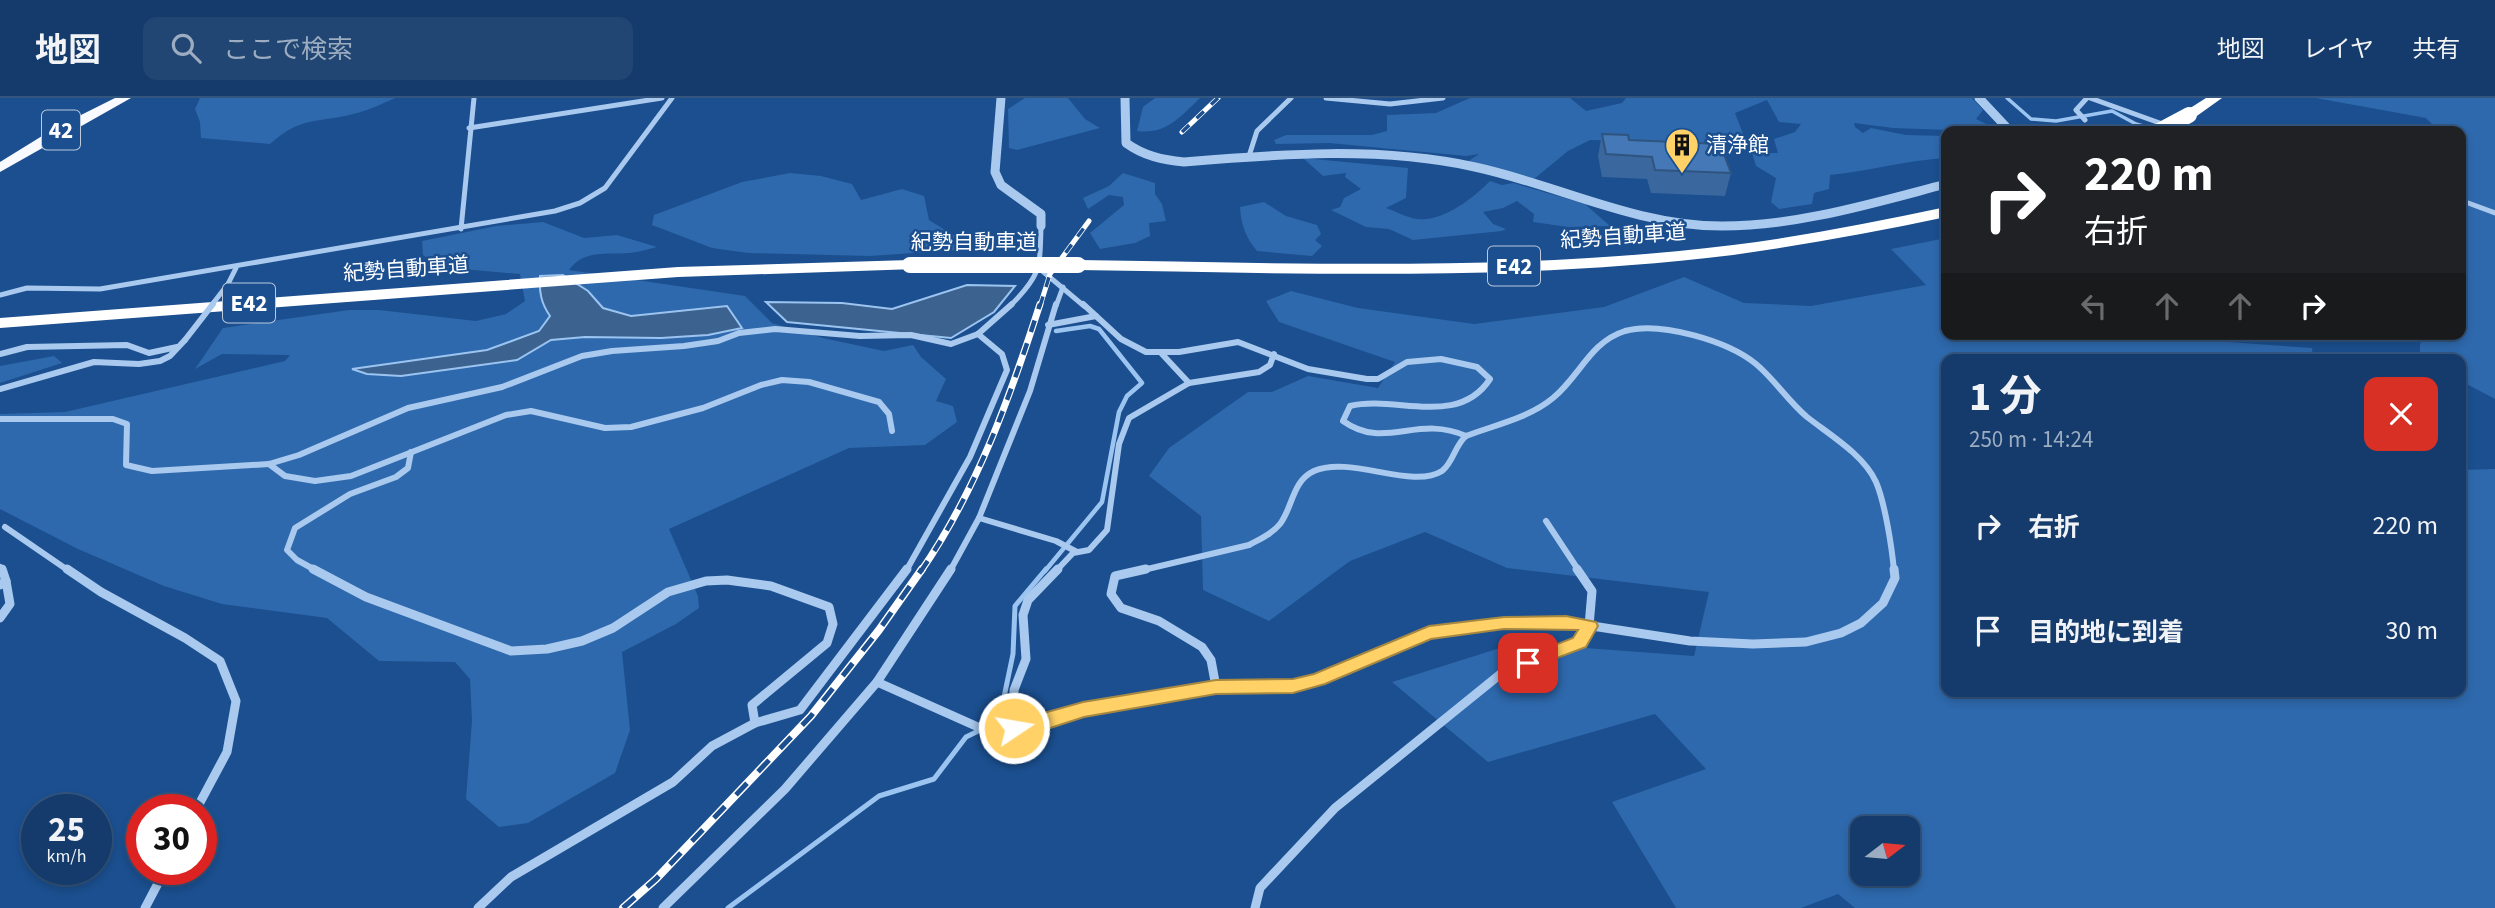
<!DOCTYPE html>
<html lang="ja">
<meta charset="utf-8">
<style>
body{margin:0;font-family:"Source Sans 3","Noto Sans JP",sans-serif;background:#214673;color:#f1f3f6;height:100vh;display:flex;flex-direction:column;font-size:26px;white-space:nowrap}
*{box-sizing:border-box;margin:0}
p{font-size:23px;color:#9dadc1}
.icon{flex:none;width:38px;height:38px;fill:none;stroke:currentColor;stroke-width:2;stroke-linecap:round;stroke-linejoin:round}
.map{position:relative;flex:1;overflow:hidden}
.sheet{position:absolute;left:1941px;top:256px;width:525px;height:343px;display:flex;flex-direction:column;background:#143b6b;border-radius:14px;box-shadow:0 4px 10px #0003,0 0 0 2px #33557e}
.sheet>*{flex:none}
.top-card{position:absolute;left:1941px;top:28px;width:525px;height:214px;border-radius:14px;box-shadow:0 4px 10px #0003,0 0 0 2px #33557e;background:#202124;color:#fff;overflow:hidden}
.needle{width:46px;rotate:74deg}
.fabs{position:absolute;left:1850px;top:718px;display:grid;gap:14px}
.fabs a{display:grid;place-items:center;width:70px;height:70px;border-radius:14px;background:#143b6b;box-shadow:0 4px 10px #0003,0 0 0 2px #33557e;font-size:35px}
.speed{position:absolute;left:21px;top:696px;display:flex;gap:14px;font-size:35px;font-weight:700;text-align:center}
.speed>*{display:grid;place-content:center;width:91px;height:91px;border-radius:50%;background:#143b6b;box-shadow:0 4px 10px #0003,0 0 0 2px #33557e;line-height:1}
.speed small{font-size:18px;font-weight:400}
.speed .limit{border:10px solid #d22;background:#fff;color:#111}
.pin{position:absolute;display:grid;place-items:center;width:60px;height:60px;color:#fff;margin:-30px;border-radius:14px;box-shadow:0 4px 10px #0006}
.me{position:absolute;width:77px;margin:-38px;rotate:78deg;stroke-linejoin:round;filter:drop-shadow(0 0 5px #0008)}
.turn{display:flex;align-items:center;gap:24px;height:147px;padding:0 28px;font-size:32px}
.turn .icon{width:91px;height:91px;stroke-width:2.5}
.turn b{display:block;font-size:49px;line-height:60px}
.lanes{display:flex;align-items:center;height:66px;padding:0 28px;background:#0003;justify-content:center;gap:35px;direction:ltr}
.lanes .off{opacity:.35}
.round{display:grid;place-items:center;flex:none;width:74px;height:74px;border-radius:14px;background:#214673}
.overview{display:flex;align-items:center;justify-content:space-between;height:119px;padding:0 28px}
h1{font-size:42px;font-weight:700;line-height:52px}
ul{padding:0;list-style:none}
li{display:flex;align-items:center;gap:21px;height:105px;padding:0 28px}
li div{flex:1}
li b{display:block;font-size:26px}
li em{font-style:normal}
header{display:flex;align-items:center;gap:42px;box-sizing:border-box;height:98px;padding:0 35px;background:#143b6b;border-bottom:2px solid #33557e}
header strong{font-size:33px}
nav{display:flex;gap:38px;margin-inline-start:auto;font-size:24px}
.search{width:490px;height:63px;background:#214673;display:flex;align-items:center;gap:18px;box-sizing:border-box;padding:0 24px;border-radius:14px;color:#9dadc1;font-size:26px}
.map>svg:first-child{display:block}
</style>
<header>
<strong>地図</strong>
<div class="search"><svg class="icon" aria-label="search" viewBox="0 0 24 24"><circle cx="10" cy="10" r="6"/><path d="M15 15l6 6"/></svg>ここで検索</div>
<nav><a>地図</a><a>レイヤ</a><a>共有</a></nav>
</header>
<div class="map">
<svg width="2495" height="810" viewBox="0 0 2495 810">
<rect width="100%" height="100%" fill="#1b4f8f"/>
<!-- green -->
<g fill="#2e69ad" fill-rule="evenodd">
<path d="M 200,0 L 395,0 C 382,6 367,13 353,16 C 315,26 303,17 270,46 L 201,40 L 200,24 L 195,11 Z"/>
<path d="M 1025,0 L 1068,0 L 1085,21 L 1100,30 L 1017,52 L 1009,50 L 1008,11 Z"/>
<path d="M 1155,0 L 1200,0 C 1180,19 1166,37 1137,33 L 1143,9 Z"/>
<path d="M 1470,0 L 1570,0 L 1586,13 L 1622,5 L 1626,0 L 1972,0 L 1983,12 L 1976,21 L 2001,33 L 1984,33 L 1981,30 L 1977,33 L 1893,30 L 1854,25 L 1855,29 L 1863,35 L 1871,30 L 1906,37 L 1946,38 L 1946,60 C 1907,62 1870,73 1830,77 L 1829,91 L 1814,95 L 1812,106 L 1779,111 L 1771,104 L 1776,80 L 1756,68 L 1752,55 L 1778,55 L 1774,41 L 1795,34 L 1801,26 L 1779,24 L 1767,2 L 1735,15 L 1747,46 L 1590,42 L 1568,53 L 1534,81 L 1467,64 L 1479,56 L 1466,58 L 1329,45 L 1276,46 L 1274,42 L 1286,37 L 1372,37 L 1387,33 L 1387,17 L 1436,15 Z"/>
<path d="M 2316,0 L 2495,0 L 2495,301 L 2461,283 L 2460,261 L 2420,261 L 2420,246 L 2427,236 L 2460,236 L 2460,33 L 2439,33 L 2426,20 Z"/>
<path d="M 1303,60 L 1408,70 L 1406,100 L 1386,110 C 1395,113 1404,118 1412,120 C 1440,127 1472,101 1490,83 L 1502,87 L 1513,85 L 1585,106 L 1610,128 L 1568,129 L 1533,124 L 1534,116 L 1517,103 L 1503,110 L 1483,114 L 1493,126 L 1506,131 L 1502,133 L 1413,142 L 1389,131 L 1366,129 L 1331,112 L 1340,109 L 1344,100 L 1361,91 L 1345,79 L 1346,75 L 1323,78 Z"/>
<path d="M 790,75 L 821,78 L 852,86 L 861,102 L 902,91 L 924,98 L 929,122 L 963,143 L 957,152 L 870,158 L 748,155 L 712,150 L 652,127 L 654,117 L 742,84 Z"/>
<path d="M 1123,75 L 1155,85 L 1155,96 L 1162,106 L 1166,123 L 1149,125 L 1150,138 L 1135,145 L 1100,151 L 1090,135 L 1124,107 L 1123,99 L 1109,97 L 1088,111 L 1083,100 L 1109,88 Z"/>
<path d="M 1264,104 L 1286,118 L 1317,127 L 1321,136 L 1315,142 L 1322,148 L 1312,158 L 1257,153 C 1246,140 1241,127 1240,109 Z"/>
<path d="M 543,124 L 584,140 L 617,137 L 657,149 C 648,151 639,154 630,155 C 607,157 584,151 569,172 L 745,198 L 772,225 L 823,240 L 884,253 L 913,247 L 921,259 L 946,281 L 936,303 L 953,308 L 957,324 L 925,347 L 849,350 L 669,431 L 698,498 L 699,510 L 676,526 L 622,554 L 630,632 L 615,675 L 528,725 L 499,729 L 466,701 L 472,623 L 470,581 L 455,564 L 379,563 L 327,520 L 222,506 L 164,488 L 78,451 L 0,411 L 0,316 L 65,314 L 285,263 L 290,257 L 222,256 L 195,271 L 223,230 L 349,212 L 379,212 L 476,223 L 506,216 L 525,203 L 520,176 L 440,169 L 423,157 L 422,143 L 496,128 Z"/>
<path d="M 1946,140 L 1946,236 L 2183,236 L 2186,241 L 2312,250 L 2313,261 L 1946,261 L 1946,593 L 2460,593 L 2461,372 L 2495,371 L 2495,810 L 1855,810 L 1838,796 L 1801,810 L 1676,810 L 1612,704 L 1706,671 L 1655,616 L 1488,664 L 1392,584 L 1516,545 L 1694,558 L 1709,494 L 1507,470 L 1425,434 L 1350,463 L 1269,523 L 1203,492 L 1201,418 L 1149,378 L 1169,350 L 1248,294 L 1272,294 L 1308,278 L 1378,290 L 1395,264 L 1279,224 L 1266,203 L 1291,193 L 1358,210 L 1474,226 L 1604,209 L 1684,179 L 1744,205 L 1811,208 L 1926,187 L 1891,151 ZM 1862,730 L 1908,730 L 1908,775 L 1862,775 Z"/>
<path d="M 54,258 L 62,265 L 0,285 L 0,268 Z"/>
</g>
<!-- water -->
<g fill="#3c6290" stroke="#9cc4f0" stroke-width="2">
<path d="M 563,177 L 588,193 L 603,210 L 631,218 L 727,208 L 742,230 L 708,237 L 661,240 L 585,239 L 551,242 L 517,262 L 401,278 L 367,276 L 352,271 L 487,252 L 539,233 L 550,218 C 541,205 539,194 540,178 Z"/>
<path d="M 967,187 L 1015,188 L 994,214 L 951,240 L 787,224 L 766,204 L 842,205 L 892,211 Z"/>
</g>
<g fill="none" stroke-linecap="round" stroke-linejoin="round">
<!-- stream-far2 -->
<path stroke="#9cc4f0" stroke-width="3.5" d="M 2007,0 L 2031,21 L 2056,23 L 2112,13 L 2136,26 L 2157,32"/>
<!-- stream-far1 -->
<path stroke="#9cc4f0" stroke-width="4.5" d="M 1045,473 L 1102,404 L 1119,314 L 1127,298 L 1142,285 L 1099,231 L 1090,228 L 1056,233"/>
<!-- stream -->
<path stroke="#9cc4f0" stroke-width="5" d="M 728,810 L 879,698 L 934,681 L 966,639 L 999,623 L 1013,556 L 1015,508 L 1046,471"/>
<!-- minor-far2 -->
<g stroke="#a9c9ee" stroke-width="5">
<path d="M 1326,0 L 1390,6 L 1443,0"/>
<path d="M 2090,0 L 2182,33"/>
<path d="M 2085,22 L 2076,12 L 2087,0"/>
<path d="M 469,30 L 662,0"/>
<path d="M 1249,58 L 1257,33 L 1291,0"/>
<path d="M 2460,102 L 2495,115"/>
<path d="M 461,131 L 474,0"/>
<path d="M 1040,171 L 1084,208"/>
<path d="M 228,186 L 236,170"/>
<path d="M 0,197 L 27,190 L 100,191 L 555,113 L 580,105 L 605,90 L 672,0"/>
<path d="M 1010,208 C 1041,177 1040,170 1041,128"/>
<path d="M 1056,208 L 1063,189"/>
</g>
<!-- minor-far1 -->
<g stroke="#a9c9ee" stroke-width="6">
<path d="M 1083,206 L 1121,241 L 1146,254 L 1179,254 L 1238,244 L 1308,271 L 1367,281 L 1378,281 L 1407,264 L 1441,261 L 1477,269 L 1490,281 C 1458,330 1396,297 1350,308 L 1343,323 C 1385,353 1417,316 1466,338 C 1495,327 1529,320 1553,300 C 1580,278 1590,244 1625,233 C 1660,223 1728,243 1756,266 C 1775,282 1788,303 1807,319 C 1830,337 1864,357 1876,384 C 1885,405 1892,450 1894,473"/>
<path d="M 1048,227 L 1096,218"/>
<path d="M 0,256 L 27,249 L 127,247 L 149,255 L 177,249"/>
<path d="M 1162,256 L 1189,285"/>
<path d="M 0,291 L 94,264 L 139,266 L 160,263 L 170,258 L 185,242"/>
<path d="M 0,321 L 113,321 L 127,326 L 126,367 L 152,373 L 269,366 L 299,357 L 408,310 L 502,289 L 582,258 L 612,253 L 684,248 L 718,243 L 739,235 L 775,231 L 860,238 L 911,237 L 951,246 L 978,236 L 1012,206"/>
<path d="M 269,366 L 285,378 L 315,383 L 351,378 L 506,317 L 531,313 L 605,330 L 631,329 L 703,310 L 761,287 L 782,282 L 809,284 L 879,304 L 889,316 L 892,333"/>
<path d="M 979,420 L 1056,443 L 1077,454"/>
<path d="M 1546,423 L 1579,473"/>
<path d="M 5,429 L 69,473"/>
<path d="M 0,469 L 4,473"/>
<path d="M 317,473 L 297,462 L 287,452 L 295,430 L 350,396 L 396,379 L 408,370 L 411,354"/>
<path d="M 906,473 L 970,359 L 1007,272 L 1002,256 L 978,236"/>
<path d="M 950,473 L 979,420 L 1030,293 L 1056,206"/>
<path d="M 1056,473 L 1073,455 L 1089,452 L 1107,432 L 1119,346 L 1129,320 L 1189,285 L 1259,274 L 1270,267 L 1274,256"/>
<path d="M 1139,473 L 1249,447 C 1260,441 1272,436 1280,426 C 1293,409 1292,383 1314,373 C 1350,357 1412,392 1442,373 C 1453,365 1455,347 1466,338"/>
</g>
<!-- minor -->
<g stroke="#a9c9ee" stroke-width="9">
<path d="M 67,471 L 101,494 L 185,540 L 220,563 L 236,603 L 227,654 L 196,712"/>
<path d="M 313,471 L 366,499 L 511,553 L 547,551 L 582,543 L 613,530 L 668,494 L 706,483 L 727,482 L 771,488 L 829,509 L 833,526 L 827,545 L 752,607 L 755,625"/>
<path d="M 1146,471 L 1115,478 L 1111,496 L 1121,510 L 1159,523 L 1202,549 L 1211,562 L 1216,589"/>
<path d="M 0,487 L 6,483 L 2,471"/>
<path d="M 0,520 L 10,506 L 6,483"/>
<path d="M 877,584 L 987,633 L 1041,625 L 1083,612 L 1216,589 L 1293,588 L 1319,581 L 1429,535 L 1461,529 L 1566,524 L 1690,543 L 1753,546 L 1806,544 L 1841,535 L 1861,525 L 1883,505 L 1895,480 L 1894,471"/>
<path d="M 1014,630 L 1014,592 L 1026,561 L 1023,517 L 1028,502 L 1058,471"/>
<path d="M 145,810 L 165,772"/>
<path d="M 478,810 L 511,779 L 673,684 L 712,648 L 755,625 L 800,612 L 907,471"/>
<path d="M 663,810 L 785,691 L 877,584 L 951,471"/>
<path d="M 1255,810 L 1260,790 L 1335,710 L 1503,574 L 1580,544 L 1589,528 L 1592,493 L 1577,471"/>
</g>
<!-- tertiary -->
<g stroke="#a9c9ee" stroke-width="9">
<path d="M 1001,0 L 995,74 L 1001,87 L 1041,116 L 1041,128"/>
<path d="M 1125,0 L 1126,45 C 1144,58 1163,62 1184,64 C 1281,56 1379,48 1475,69 C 1558,87 1636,128 1722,128 C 1798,128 1873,105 1946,86"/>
<path d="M 1979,0 L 2010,33"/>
</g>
<!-- trunk -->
<path fill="#f8faff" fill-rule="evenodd" d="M 115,0 L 131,0 L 0,74 L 0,64 L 55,30 Z"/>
<!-- motorway -->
<g fill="#fff" fill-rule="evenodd">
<path d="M 2206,0 L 2222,0 L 2194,20 L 2184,20 L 2184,14 Z"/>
<path d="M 1946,109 L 1946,119 C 1875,134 1805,147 1733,157 C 1516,184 1296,175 1078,172 L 1070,167 L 1078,162 C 1296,165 1516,174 1733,147 C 1805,138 1875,124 1946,109 Z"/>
<path d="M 910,162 L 916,163 L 918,167 L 916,171 L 678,179 L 0,230 L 0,220 L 678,169 Z"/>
</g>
<!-- rail-far2 casing -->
<g stroke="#fff" stroke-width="5">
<g id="rail-far2">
<path d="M 1182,34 L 1218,0"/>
<path d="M 1040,208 L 1050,176 L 1089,123"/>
</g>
</g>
<!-- rail-far1 casing -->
<g stroke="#fff" stroke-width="7">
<path id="rail-far1" d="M 921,473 C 977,392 1010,299 1040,206"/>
</g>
<!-- rail casing -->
<g stroke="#fff" stroke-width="8">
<path id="rail" d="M 623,810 L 656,781 L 811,618 L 879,532 L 922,471"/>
</g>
<!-- rail-far2 -->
<use href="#rail-far2" stroke="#1b4f8f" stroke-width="3.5" stroke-dasharray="10" stroke-linecap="butt"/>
<!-- rail-far1 -->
<use href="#rail-far1" stroke="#1b4f8f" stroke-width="4.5" stroke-dasharray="12" stroke-linecap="butt"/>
<!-- rail -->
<use href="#rail" stroke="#1b4f8f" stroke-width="5" stroke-dasharray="16" stroke-linecap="butt"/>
<!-- minor-bridge-far1 -->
<path stroke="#a9c9ee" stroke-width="5" d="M 211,208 L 228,186"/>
<!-- minor-bridge -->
<path stroke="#a9c9ee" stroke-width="6" d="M 185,242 L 213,206"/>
<!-- motorway-bridge -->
<g stroke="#fff" stroke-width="16">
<path d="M 2159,33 L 2189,17"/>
<path d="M 910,167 L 1078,167"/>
</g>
</g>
<!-- wall -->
<path fill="#3a679d" d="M 1602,36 L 1629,42 L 1731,75 L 1725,98 L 1651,95 L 1647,81 L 1602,79 L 1598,58 Z"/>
<!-- building -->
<path fill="#4478b7" stroke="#305480" stroke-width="2" d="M 1602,36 L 1628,37 L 1629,42 L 1720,46 L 1731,75 L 1655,72 L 1652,59 L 1606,56 Z"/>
<!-- route -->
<path fill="#ffd166" stroke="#a68842" stroke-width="2" d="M 1566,518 L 1596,524 L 1598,528 L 1586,549 L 1528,571 L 1522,569 L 1519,565 L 1522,560 L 1573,540 L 1578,532 L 1504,531 L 1431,541 L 1325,586 L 1293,595 L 1216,596 L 1084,619 L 1041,633 L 1014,638 L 1008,636 L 1005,630 L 1008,625 L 1083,604 L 1216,582 L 1293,581 L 1314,576 L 1429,528 L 1504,519 Z"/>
<!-- icons -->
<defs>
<g id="building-pin" transform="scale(1.75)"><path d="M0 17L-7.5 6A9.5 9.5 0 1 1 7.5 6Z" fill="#ffd166" stroke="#1b4f8f"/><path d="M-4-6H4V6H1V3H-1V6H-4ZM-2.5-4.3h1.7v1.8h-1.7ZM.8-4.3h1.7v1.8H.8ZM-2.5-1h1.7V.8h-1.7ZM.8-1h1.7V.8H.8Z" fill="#111"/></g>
</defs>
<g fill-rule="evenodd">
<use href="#building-pin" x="1682" y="47"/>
</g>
<g text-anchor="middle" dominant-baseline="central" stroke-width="5" stroke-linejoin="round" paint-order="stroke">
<!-- far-poi labels -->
<g font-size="21" fill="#fff" stroke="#1b4f8f" text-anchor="start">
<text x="1706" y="47">清浄館</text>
</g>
<!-- far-street labels -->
<g font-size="21" fill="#fff" stroke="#1b4f8f">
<text transform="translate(1623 138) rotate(-4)">紀勢自動車道</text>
<text x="974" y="144">紀勢自動車道</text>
<text transform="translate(406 171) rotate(-4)">紀勢自動車道</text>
</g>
<!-- shield labels -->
<g fill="#1b4f8f" stroke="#bbcadd" stroke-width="2">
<rect x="42" y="12.5" width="38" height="39" rx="5"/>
<rect x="1488" y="148.5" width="52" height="39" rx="5"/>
<rect x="223" y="185.5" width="52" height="39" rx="5"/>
</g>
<g font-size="23" font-weight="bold" fill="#fff">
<text x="61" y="32">42</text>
<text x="1514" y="168">E42</text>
<text x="249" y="205">E42</text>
</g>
</g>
</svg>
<div class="fabs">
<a><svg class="needle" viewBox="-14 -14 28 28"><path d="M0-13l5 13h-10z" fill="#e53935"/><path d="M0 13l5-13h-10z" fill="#9dadc1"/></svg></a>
</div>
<div class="speed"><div>25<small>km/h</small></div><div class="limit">30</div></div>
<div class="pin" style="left:1528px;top:565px;background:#d93025"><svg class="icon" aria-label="arrive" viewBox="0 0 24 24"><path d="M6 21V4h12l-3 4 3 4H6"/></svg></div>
<svg class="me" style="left:1014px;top:630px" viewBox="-20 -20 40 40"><circle r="17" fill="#ffd166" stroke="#fff" stroke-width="3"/><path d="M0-11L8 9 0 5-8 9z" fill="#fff"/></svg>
<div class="top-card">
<div class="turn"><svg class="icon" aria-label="right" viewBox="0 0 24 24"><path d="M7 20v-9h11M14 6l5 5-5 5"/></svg><div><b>220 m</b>右折</div></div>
<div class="lanes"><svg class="icon off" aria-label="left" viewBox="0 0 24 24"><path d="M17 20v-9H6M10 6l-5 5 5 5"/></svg><svg class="icon off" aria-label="ahead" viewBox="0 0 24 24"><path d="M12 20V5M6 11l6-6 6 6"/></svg><svg class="icon off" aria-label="ahead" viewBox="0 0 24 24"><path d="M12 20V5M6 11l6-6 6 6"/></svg><svg class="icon" aria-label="right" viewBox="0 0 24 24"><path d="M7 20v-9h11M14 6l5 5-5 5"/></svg></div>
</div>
<section class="sheet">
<div class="overview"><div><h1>1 分</h1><p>250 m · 14:24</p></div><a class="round" style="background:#d93025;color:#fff"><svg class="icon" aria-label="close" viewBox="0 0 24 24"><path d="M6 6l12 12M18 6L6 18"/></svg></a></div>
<ul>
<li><svg class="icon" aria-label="right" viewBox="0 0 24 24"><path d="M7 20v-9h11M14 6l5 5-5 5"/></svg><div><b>右折</b></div><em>220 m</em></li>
<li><svg class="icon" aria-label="arrive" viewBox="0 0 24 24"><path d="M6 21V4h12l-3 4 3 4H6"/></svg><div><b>目的地に到着</b></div><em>30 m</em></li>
</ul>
</section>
</div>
